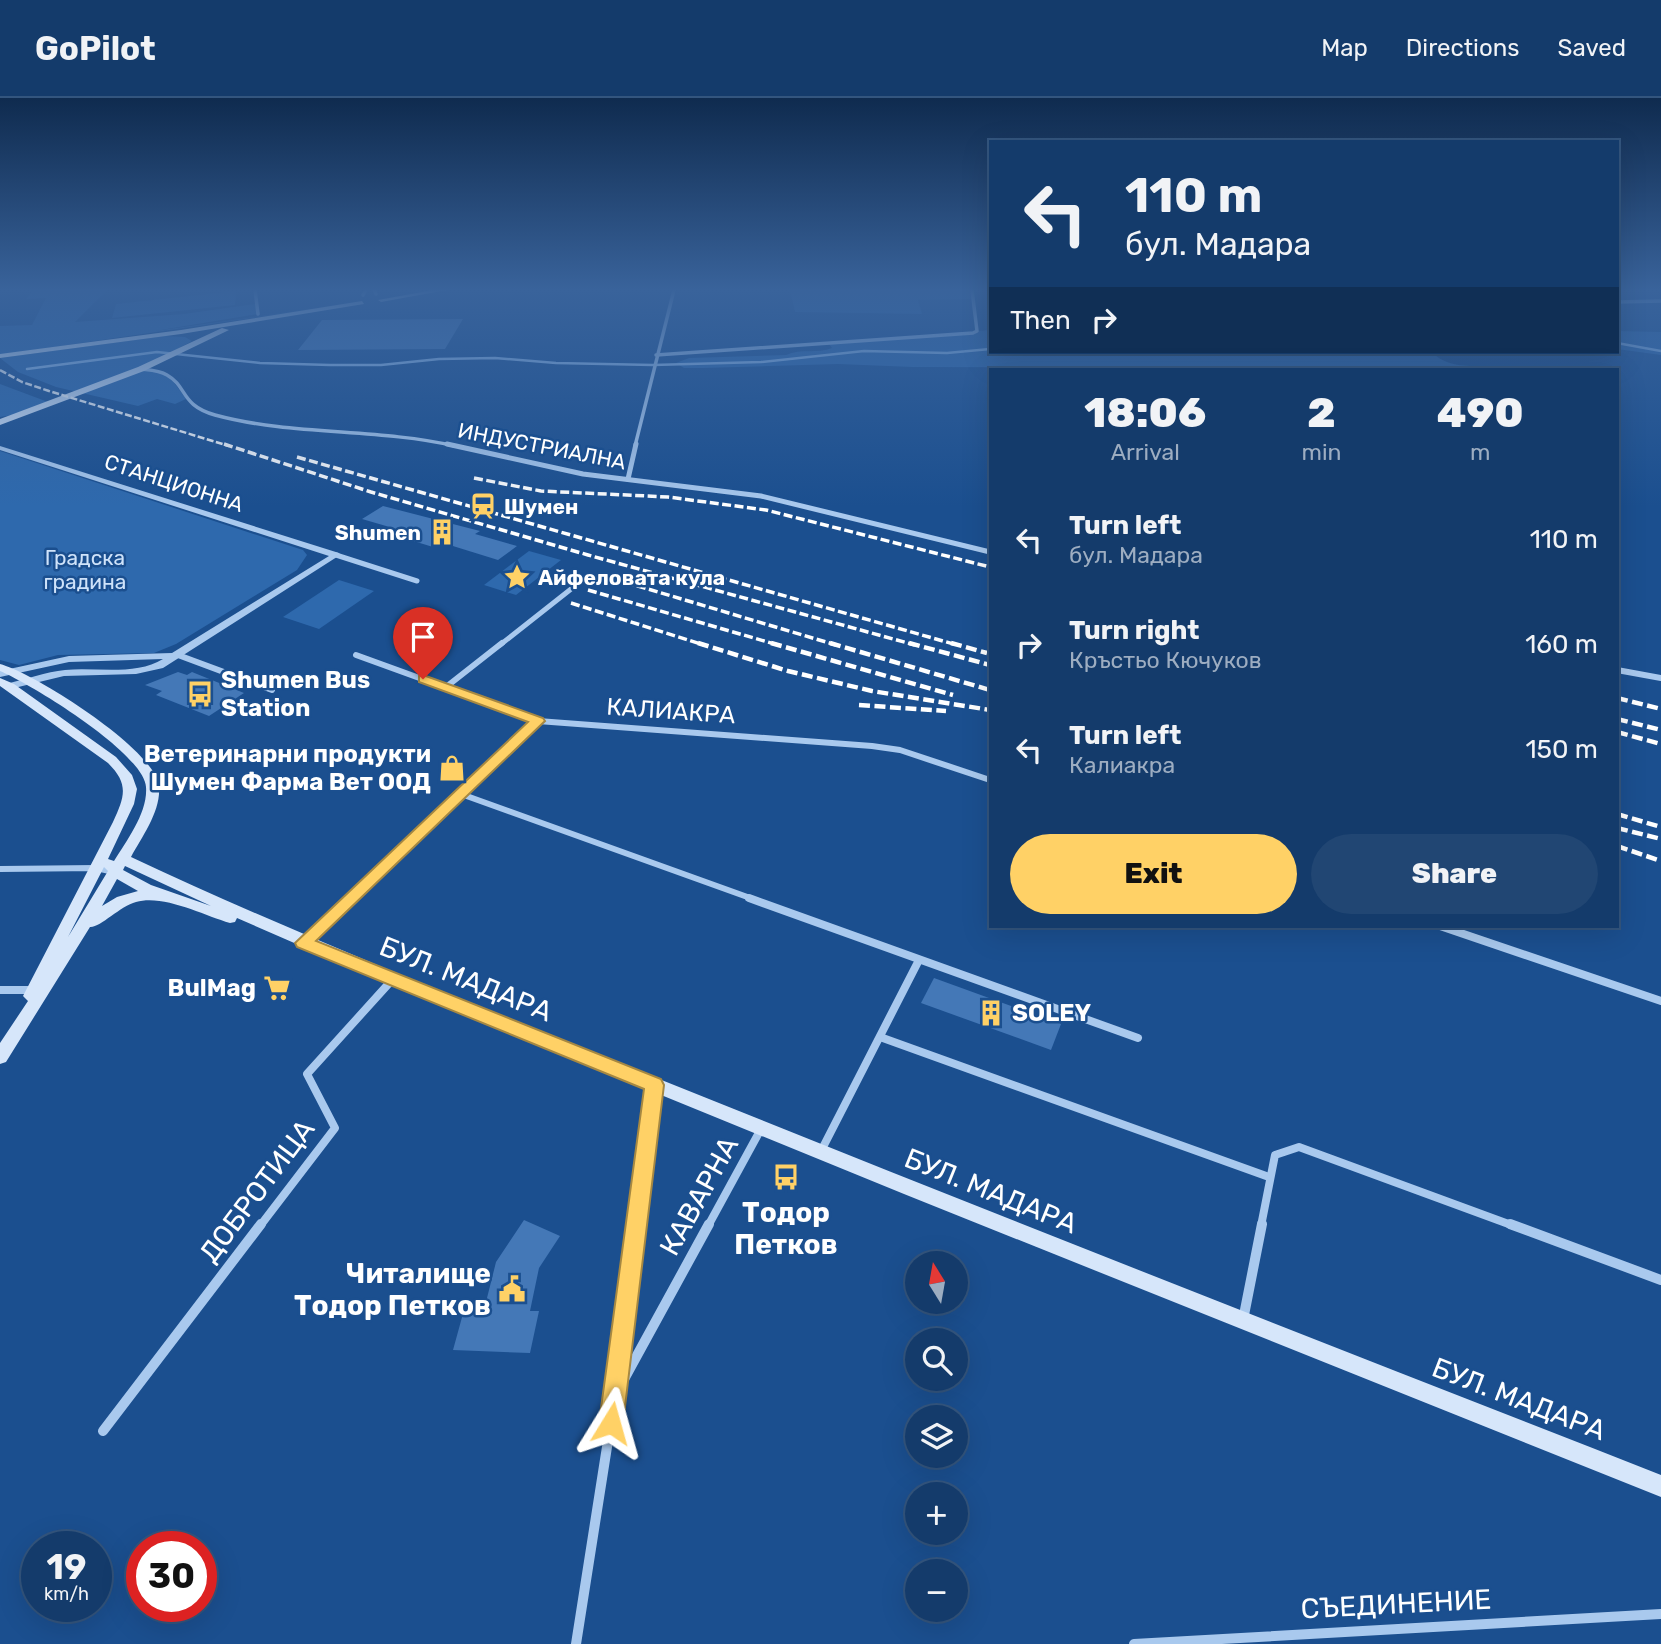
<!DOCTYPE html>
<meta charset="utf-8">
<style>
body{margin:0;font-family:Rubik,sans-serif;background:#214673;color:#f1f3f6;height:100vh;display:flex;flex-direction:column;font-size:26px;white-space:nowrap}
*{box-sizing:border-box;margin:0}
p{font-size:23px;color:#9dadc1}
.icon{flex:none;width:38px;height:38px;fill:none;stroke:currentColor;stroke-width:2;stroke-linecap:round;stroke-linejoin:round}
.map{position:relative;flex:1;overflow:hidden}
.details{position:absolute;left:989px;top:270px;width:630px;height:560px;display:flex;flex-direction:column;background:#143b6b;border-radius:0px;box-shadow:0 7px 28px #0002,0 0 0 2px #33557e}
.details>*{flex:none}
.guide{position:absolute;left:989px;top:42px;width:630px;height:214px;border-radius:0px;box-shadow:0 7px 28px #0002,0 0 0 2px #33557e;background:#143b6b;color:#f1f3f6;overflow:hidden}
.needle{width:46px;rotate:349deg}
.controls{position:absolute;left:905px;top:1153px;display:grid;gap:14px}
.controls a{display:grid;place-items:center;width:63px;height:63px;border-radius:50%;background:#143b6b;box-shadow:0 7px 28px #0002,0 0 0 2px #33557e;font-size:35px}
.speed{position:absolute;left:21px;top:1433px;display:flex;gap:14px;font-size:35px;font-weight:700;text-align:center}
.speed>*{display:grid;place-content:center;width:91px;height:91px;border-radius:50%;background:#143b6b;box-shadow:0 7px 28px #0002,0 0 0 2px #33557e;line-height:1}
.speed small{font-size:18px;font-weight:400}
.speed .limit{border:10px solid #d22;background:#fff;color:#111}
.pin{position:absolute;display:grid;place-items:center;width:60px;height:60px;color:#fff;margin:-72px -30px;border-radius:50% 50% 50% 0;rotate:-45deg;box-shadow:0 0 7px #0007}
.pin .icon{rotate:45deg}
.me{position:absolute;width:77px;margin:-38px;rotate:8deg;stroke-linejoin:round;filter:drop-shadow(0 0 5px #0008)}
.turn{display:flex;align-items:center;gap:24px;height:147px;padding:0 21px;font-size:32px}
.turn .icon{width:91px;height:91px;stroke-width:2.5}
.turn b{display:block;font-size:49px;line-height:60px}
.then{display:flex;align-items:center;height:66px;padding:0 21px;background:#0003;gap:14px;font-size:26px}
.eta{display:flex;justify-content:space-evenly;align-items:center;height:119px;text-align:center}
.eta b{font-size:42px;font-weight:800;line-height:49px}
.action{display:flex;gap:14px;margin-top:auto;padding:14px 21px}
.action a{flex:1;height:80px;border-radius:42px;background:#ffd166;color:#111;font-size:28px;font-weight:800;line-height:80px;text-align:center}
.action a+a{background:#214673;color:#f1f3f6}
ul{padding:0;list-style:none}
li{display:flex;align-items:center;gap:21px;height:105px;padding:0 21px}
li div{flex:1}
li b{display:block;font-size:26px}
li em{font-style:normal}
header{display:flex;align-items:center;gap:42px;box-sizing:border-box;height:98px;padding:0 35px;background:#143b6b;border-bottom:2px solid #33557e}
header strong{font-size:33px}
nav{display:flex;gap:38px;margin-inline-start:auto;font-size:24px}
.map>svg:first-child{display:block}
</style>
<header>
<strong>GoPilot</strong>
<nav><a>Map</a><a>Directions</a><a>Saved</a></nav>
</header>
<div class="map">
<svg width="1661" height="1546" viewBox="0 0 1661 1546">
<rect width="100%" height="100%" fill="#1b4f8f"/>
<!-- green -->
<g fill="#2e69ad">
<path d="M 33,192 L 107,192 L 75,224 L 184,216 L 255,206 L 258,216 L 155,233 L 346,206 L 0,257 L 0,228 L 32,227 L 46,200 L 26,201 Z"/>
<path d="M 790,192 L 972,192 L 973,201 L 918,202 L 922,216 L 795,214 Z"/>
<path d="M 236,193 L 235,207 L 112,220 L 116,206 Z"/>
<path d="M 990,232 L 990,254 L 1432,254 C 1453,277 1493,263 1522,271 L 913,269 L 838,266 L 703,270 L 684,270 L 676,265 L 689,260 L 786,257 C 801,250 818,256 832,250 L 829,246 Z"/>
<path d="M 1617,233 L 1661,234 L 1661,257 L 1617,251 Z"/>
<path d="M 165,238 L 185,239 L 192,243 L 142,270 C 168,274 171,280 186,301 L 175,306 L 157,301 L 138,308 L 56,289 L 18,274 L 0,260 Z"/>
<path d="M 0,286 L 48,304 L 13,317 L 0,319 Z"/>
<path d="M 0,353 L 303,452 L 307,457 L 297,472 L 176,546 L 154,555 L 58,557 L 19,567 L 0,562 Z"/>
<path d="M 529,453 L 561,462 L 516,497 L 484,487 Z"/>
<path d="M 339,482 L 374,493 L 319,531 L 283,519 Z"/>
</g>
<g fill="none" stroke-linecap="round" stroke-linejoin="round">
<!-- stream -->
<g stroke="#9cc4f0" stroke-width="2.5">
<path d="M 1617,245 L 1661,253"/>
<path d="M 1526,254 L 1534,254"/>
<path d="M 27,271 L 157,254 L 260,265 L 330,267 L 381,267 L 439,261 L 495,260 L 556,265 L 653,267 L 761,264 L 864,253 L 947,255 L 990,251"/>
</g>
</g>
<!-- building -->
<g fill="#4478b7">
<path d="M 463,221 L 445,251 L 298,252 L 322,222 Z"/>
<path d="M 383,408 L 480,433 L 475,436 L 517,448 L 498,462 L 440,444 L 433,449 L 410,442 L 417,437 L 362,421 Z"/>
<path d="M 178,574 L 187,577 L 192,574 L 244,595 L 209,618 L 156,597 L 162,593 L 145,587 Z"/>
<path d="M 934,880 L 1061,926 L 1051,952 L 921,905 Z"/>
<path d="M 524,1122 L 560,1138 L 539,1170 L 530,1213 L 539,1213 L 530,1255 L 453,1252 L 464,1212 L 484,1212 L 496,1164 Z"/>
</g>
<g fill="none" stroke-linecap="round" stroke-linejoin="round">
<!-- minor-far4 -->
<g stroke="#a9c9ee" stroke-width="3.5">
<path d="M 255,192 L 258,216"/>
<path d="M 374,192 L 376,196"/>
<path d="M 363,197 L 366,192"/>
<path d="M 1617,204 L 1661,203"/>
<path d="M 656,257 L 973,235 L 977,233 L 972,192"/>
<path d="M 141,271 C 150,272 159,272 167,277 C 188,289 180,307 215,317 C 292,338 377,330 455,348"/>
<path d="M 635,348 L 674,192"/>
</g>
<!-- minor-far3 -->
<g stroke="#a9c9ee" stroke-width="5">
<path d="M 447,346 L 583,376 L 761,398 L 990,454"/>
<path d="M 628,381 L 636,346"/>
<path d="M 336,457 L 417,483"/>
<path d="M 500,547 L 585,480"/>
</g>
<!-- minor-far2 -->
<g stroke="#a9c9ee" stroke-width="6">
<path d="M 178,557 L 272,592"/>
<path d="M 356,557 L 538,623 L 872,648 L 900,652 L 990,682"/>
<path d="M 1617,572 L 1661,580"/>
<path d="M 446,589 L 502,545"/>
<path d="M 461,696 L 753,801"/>
<path d="M 0,771 L 96,770 L 114,774"/>
<path d="M 349,801 L 538,623"/>
</g>
<!-- minor-far1 -->
<g stroke="#a9c9ee" stroke-width="8">
<path d="M 749,800 L 1138,940"/>
<path d="M 1440,828 L 1661,903"/>
<path d="M 304,844 L 351,800"/>
<path d="M 0,892 L 33,892"/>
<path d="M 880,939 L 1269,1079"/>
<path d="M 820,1055 L 919,862"/>
<path d="M 260,1128 L 335,1030 L 307,976 L 392,882"/>
<path d="M 636,1128 L 654,987"/>
<path d="M 708,1128 L 761,1031"/>
<path d="M 1261,1128 L 1275,1057 L 1299,1049 L 1514,1128"/>
</g>
<!-- minor -->
<g stroke="#a9c9ee" stroke-width="10">
<path d="M 1510,1126 L 1661,1182"/>
<path d="M 1243,1222 L 1262,1126"/>
<path d="M 617,1294 L 709,1126"/>
<path d="M 103,1333 L 261,1126"/>
<path d="M 576,1546 L 615,1298 L 637,1126"/>
<path d="M 1134,1546 L 1661,1516"/>
</g>
<!-- tertiary -->
<path fill="#a9c9ee" fill-rule="evenodd" d="M 0,348 L 339,455 L 340,457 L 163,570 L 136,576 L 64,578 L 10,591 L 6,590 L 6,586 C 26,581 46,574 65,572 C 96,569 136,578 163,561 L 69,564 L 0,579 L 0,573 L 69,558 L 172,555 L 329,458 L 0,352 Z"/>
<!-- secondary -->
<g fill="#d6e6fa" fill-rule="evenodd">
<path d="M 433,192 L 447,192 L 381,204 L 378,202 Z"/>
<path d="M 362,203 L 364,206 L 181,236 L 0,260 L 0,256 L 181,232 Z"/>
<path d="M 222,230 L 229,232 L 144,273 L 0,327 L 0,321 L 138,269 Z"/>
<path d="M 0,566 C 34,575 157,652 159,689 C 161,713 142,739 131,759 C 319,847 512,922 704,999 C 1022,1127 1342,1252 1661,1377 L 1661,1399 L 904,1096 L 384,884 L 237,820 L 235,824 L 230,825 C 203,817 163,796 136,804 C 120,808 100,830 90,829 L 6,964 L 0,966 L 0,945 L 28,903 L 23,898 L 113,724 C 125,698 129,686 108,665 L 0,588 L 0,580 L 14,586 L 116,659 L 132,677 L 137,691 L 134,706 L 108,761 L 114,763 C 127,742 148,714 146,689 C 144,655 31,586 0,573 ZM 125,768 L 211,808 L 151,787 L 123,772 ZM 104,769 L 108,773 L 68,839 ZM 117,781 L 138,793 L 117,799 L 102,808 Z"/>
</g>
<!-- rail-far2 -->
<path stroke="#fff" stroke-width="2.5" stroke-dasharray="7 2.5" stroke-linecap="butt" d="M 0,272 L 22,284 L 49,293 L 229,348"/>
<!-- rail-far1 -->
<g stroke="#fff" stroke-width="3.5" stroke-dasharray="9 3.5" stroke-linecap="butt">
<path d="M 224,346 L 371,394 L 588,457 L 915,547"/>
<path d="M 297,359 L 957,547"/>
<path d="M 474,380 L 541,393 L 668,399 L 766,412 L 990,469"/>
<path d="M 601,477 L 836,547"/>
<path d="M 588,492 L 778,547"/>
<path d="M 571,505 L 704,547"/>
</g>
<!-- rail -->
<g stroke="#fff" stroke-width="4.5" stroke-dasharray="11 4.5" stroke-linecap="butt">
<path d="M 698,545 L 788,573 L 872,593 L 990,612"/>
<path d="M 771,545 L 953,597"/>
<path d="M 830,545 L 990,592"/>
<path d="M 909,545 L 990,567"/>
<path d="M 951,545 L 987,555"/>
<path d="M 1617,600 L 1661,611"/>
<path d="M 859,607 L 946,613"/>
<path d="M 1617,621 L 1661,632"/>
<path d="M 1617,634 L 1661,646"/>
<path d="M 1617,716 L 1661,729"/>
<path d="M 1617,730 L 1661,741"/>
<path d="M 1617,748 L 1661,763"/>
</g>
</g>
<!-- sky -->
<linearGradient id="sky" x2="0" y2="1"><stop stop-color="#0f2b4f"/><stop offset="0.47" stop-color="#39639b"/><stop offset="1" stop-color="#39639b" stop-opacity="0"/></linearGradient>
<rect width="1661" height="408" fill="url(#sky)"/>
<!-- route -->
<path fill="#ffd166" stroke="#a68842" stroke-width="2" d="M 423,577 L 543,620 L 545,623 L 316,843 L 661,981 L 664,987 L 623,1325 L 619,1334 L 611,1337 L 602,1334 L 599,1325 L 644,991 L 297,849 L 295,845 L 528,624 L 419,584 L 419,578 Z"/>
<!-- icons -->
<defs>
<g id="station-bare" transform="scale(2.1)"><path d="M-3-6H3Q5-6 5-4V2Q5 4 3 4L4.5 6H3L1.5 4h-3L-3 6H-4.5L-3 4Q-5 4-5 2V-4Q-5-6-3-6ZM-3.5-4v3h7v-3ZM-3.5 1v1.5H-2V1ZM2 1v1.5H3.5V1Z" fill="#ffd166" stroke="#1b4f8f" stroke-width="2.5" paint-order="stroke"/></g>
<g id="building-bare" transform="scale(2.1)"><path d="M-4-6H4V6H1V3H-1V6H-4ZM-2.5-4.3h1.7v1.8h-1.7ZM.8-4.3h1.7v1.8H.8ZM-2.5-1h1.7V.8h-1.7ZM.8-1h1.7V.8H.8Z" fill="#ffd166" stroke="#1b4f8f" stroke-width="2.5" paint-order="stroke"/></g>
<g id="sight-bare" transform="scale(2.1)"><path d="M0-6L1.8-2.2L6-1.7L2.9 1.2L3.7 5.4L0 3.3L-3.7 5.4L-2.9 1.2L-6-1.7L-1.8-2.2Z" fill="#ffd166" stroke="#1b4f8f" stroke-width="2.5" paint-order="stroke"/></g>
<g id="bus-bare" transform="scale(2.1)"><path d="M-5-6H5V4H4V6H2V4H-2V6H-4V4H-5ZM-3.5-4V0h7V-4ZM-3.5 1.2v1.5H-2V1.2ZM2 1.2v1.5H3.5V1.2Z" fill="#ffd166" stroke="#1b4f8f" stroke-width="2.5" paint-order="stroke"/></g>
<g id="shop-bare" transform="scale(2.1)"><path d="M-5-2.5h2.3a2.7 3.5 0 0 1 5.4 0H5L5.5 6h-11ZM-1.5-2.5h3a1.5 2.3 0 0 0-3 0Z" fill="#ffd166" stroke="#1b4f8f" stroke-width="2.5" paint-order="stroke"/></g>
<g id="supermarket-bare" transform="scale(2.1)"><path d="M-6-5.5h2.5l.6 2H6L4.5 2H-2.5L-4.4-4H-6ZM-1.5 3.2a1.3 1.3 0 1 0 .1 0ZM3 3.2a1.3 1.3 0 1 0 .1 0Z" fill="#ffd166" stroke="#1b4f8f" stroke-width="2.5" paint-order="stroke"/></g>
<g id="civic-bare" transform="scale(2.1)"><path d="M-.6-6.5H3V-4.5H.6V-3L4-1V1h2V6H-6V1h2V-1L-.6-3ZM-1.2 2.5V6h2.4V2.5Z" fill="#ffd166" stroke="#1b4f8f" stroke-width="2.5" paint-order="stroke"/></g>
</defs>
<g fill-rule="evenodd">
<use href="#station-bare" x="483" y="408"/>
<use href="#building-bare" x="442" y="434"/>
<use href="#sight-bare" x="517" y="479"/>
<use href="#bus-bare" x="200" y="596"/>
<use href="#shop-bare" x="452" y="670"/>
<use href="#supermarket-bare" x="277" y="890"/>
<use href="#building-bare" x="991" y="915"/>
<use href="#bus-bare" x="786" y="1079"/>
<use href="#civic-bare" x="512" y="1191"/>
</g>
<g text-anchor="middle" dominant-baseline="central" stroke-width="5" stroke-linejoin="round" paint-order="stroke">
<!-- far-street labels -->
<g font-size="21" fill="#fff" stroke="#1b4f8f">
<text transform="translate(542 348) rotate(11)">ИНДУСТРИАЛНА</text>
<text transform="translate(174 385) rotate(18)">СТАНЦИОННА</text>
</g>
<!-- far-poi labels -->
<g font-size="21" font-weight="bold" fill="#fff" stroke="#1b4f8f" text-anchor="start">
<text x="504" y="408">Шумен</text>
<text x="421" y="434" text-anchor="end">Shumen</text>
<text x="538" y="479">Айфеловата кула</text>
</g>
<!-- far-park labels -->
<g font-size="21" fill="#cfe3fa" stroke="#1b4f8f">
<text x="85" y="459">Градска<tspan x="85" dy="24">градина</tspan></text>
</g>
<!-- poi labels -->
<g font-size="24" font-weight="bold" fill="#fff" stroke="#1b4f8f" text-anchor="start">
<text x="221" y="582">Shumen Bus<tspan x="221" dy="28">Station</tspan></text>
<text x="431" y="656" text-anchor="end">Ветеринарни продукти<tspan x="431" dy="28">Шумен Фарма Вет ООД</tspan></text>
<text x="256" y="890" text-anchor="end">BulMag</text>
<text x="1012" y="915">SOLEY</text>
</g>
<!-- street labels -->
<g font-size="24" fill="#fff" stroke="#1b4f8f">
<text transform="translate(671 613) rotate(4)">КАЛИАКРА</text>
</g>
<!-- near-street labels -->
<g font-size="28" fill="#fff" stroke="#1b4f8f">
<text transform="translate(466 881) rotate(22)">БУЛ. МАДАРА</text>
<text transform="translate(257 1093) rotate(-53)">ДОБРОТИЦА</text>
<text transform="translate(991 1093) rotate(22)">БУЛ. МАДАРА</text>
<text transform="translate(699 1098) rotate(-61)">КАВАРНА</text>
<text transform="translate(1519 1301) rotate(21)">БУЛ. МАДАРА</text>
<text transform="translate(1396 1506) rotate(-3)">СЪЕДИНЕНИЕ</text>
</g>
<!-- near-poi labels -->
<g font-size="28" font-weight="bold" fill="#fff" stroke="#1b4f8f">
<text x="786" y="1114">Тодор<tspan x="786" dy="32">Петков</tspan></text>
<text x="491" y="1175" text-anchor="end">Читалище<tspan x="491" dy="32">Тодор Петков</tspan></text>
</g>
</g>
</svg>
<div class="controls">
<a><svg class="needle" viewBox="-14 -14 28 28"><path d="M0-13l5 13h-10z" fill="#e53935"/><path d="M0 13l5-13h-10z" fill="#9dadc1"/></svg></a>
<a><svg class="icon" aria-label="search" viewBox="0 0 24 24"><circle cx="10" cy="10" r="6"/><path d="M15 15l6 6"/></svg></a>
<a><svg class="icon" aria-label="layers" viewBox="0 0 24 24"><path d="M12 4l9 5-9 5-9-5zM3 14l9 5 9-5"/></svg></a>
<a>+</a>
<a>−</a>
</div>
<div class="speed"><div>19<small>km/h</small></div><div class="limit">30</div></div>
<div class="pin" style="left:423px;top:581px;background:#d93025"><svg class="icon" aria-label="arrive" viewBox="0 0 24 24"><path d="M6 21V4h12l-3 4 3 4H6"/></svg></div>
<svg class="me" style="left:611px;top:1325px" viewBox="-20 -20 40 40"><path d="M0-17L14 15 0 8-14 15z" fill="#ffd166" stroke="#fff" stroke-width="4"/></svg>
<div class="guide">
<div class="turn"><svg class="icon" aria-label="left" viewBox="0 0 24 24"><path d="M17 20v-9H6M10 6l-5 5 5 5"/></svg><div><b>110 m</b>бул. Мадара</div></div>
<div class="then">Then<svg class="icon" aria-label="right" viewBox="0 0 24 24"><path d="M7 20v-9h11M14 6l5 5-5 5"/></svg></div>
</div>
<section class="details">
<div class="eta">
<div><b>18:06</b><p>Arrival</p></div>
<div><b>2</b><p>min</p></div>
<div><b>490</b><p>m</p></div>
</div>
<ul>
<li><svg class="icon" aria-label="left" viewBox="0 0 24 24"><path d="M17 20v-9H6M10 6l-5 5 5 5"/></svg><div><b>Turn left</b><p>бул. Мадара</p></div><em>110 m</em></li>
<li><svg class="icon" aria-label="right" viewBox="0 0 24 24"><path d="M7 20v-9h11M14 6l5 5-5 5"/></svg><div><b>Turn right</b><p>Кръстьо Кючуков</p></div><em>160 m</em></li>
<li><svg class="icon" aria-label="left" viewBox="0 0 24 24"><path d="M17 20v-9H6M10 6l-5 5 5 5"/></svg><div><b>Turn left</b><p>Калиакра</p></div><em>150 m</em></li>
</ul>
<div class="action"><a>Exit</a><a>Share</a></div>
</section>
</div>
